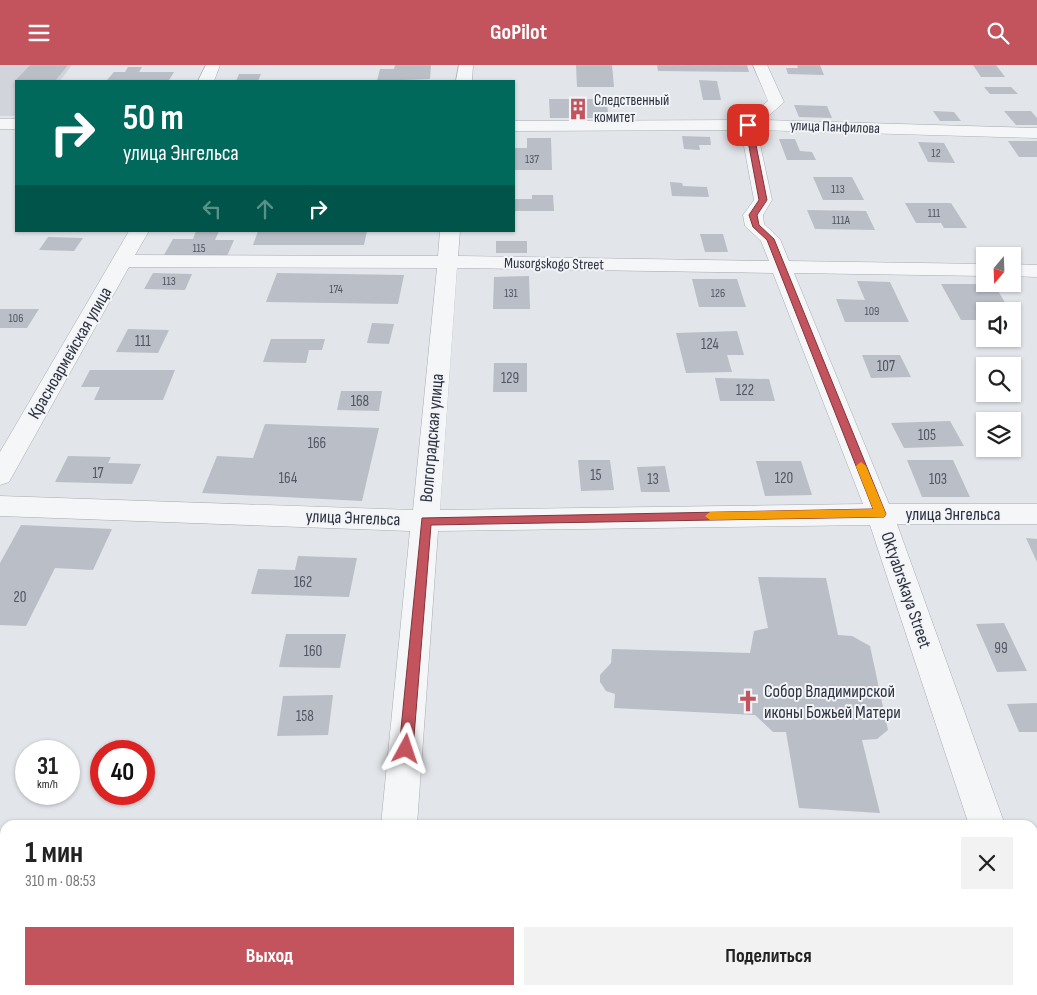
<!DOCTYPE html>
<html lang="ru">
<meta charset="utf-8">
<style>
body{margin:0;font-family:"Sofia Sans Condensed",sans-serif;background:#f2f2f2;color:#222;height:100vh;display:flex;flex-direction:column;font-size:19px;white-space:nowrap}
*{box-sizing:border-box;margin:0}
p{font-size:16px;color:#767676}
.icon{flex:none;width:28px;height:28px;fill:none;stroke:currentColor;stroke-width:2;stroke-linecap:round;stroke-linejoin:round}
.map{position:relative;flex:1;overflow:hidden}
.panel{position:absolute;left:0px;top:755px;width:1038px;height:175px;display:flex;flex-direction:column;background:#fff;border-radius:15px 15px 0 0;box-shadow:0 1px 4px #0004}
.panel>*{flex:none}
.hud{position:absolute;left:15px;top:15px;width:500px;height:152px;border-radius:0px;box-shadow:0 1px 4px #0004;background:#00695c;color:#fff;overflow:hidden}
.needle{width:32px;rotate:199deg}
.controls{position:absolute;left:976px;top:182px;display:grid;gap:10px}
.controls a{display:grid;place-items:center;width:45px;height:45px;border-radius:0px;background:#fff;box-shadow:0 1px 4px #0004;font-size:25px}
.speed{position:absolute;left:15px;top:675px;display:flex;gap:10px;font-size:25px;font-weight:700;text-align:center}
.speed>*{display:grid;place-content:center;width:65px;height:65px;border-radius:50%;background:#fff;box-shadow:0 1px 4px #0004;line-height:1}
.speed small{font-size:12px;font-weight:400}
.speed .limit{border:8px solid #d22;background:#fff;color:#111}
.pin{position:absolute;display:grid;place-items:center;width:42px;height:42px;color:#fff;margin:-21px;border-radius:10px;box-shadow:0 2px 8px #0006}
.me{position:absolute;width:55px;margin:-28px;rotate:5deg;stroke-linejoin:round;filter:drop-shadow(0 0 4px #0008)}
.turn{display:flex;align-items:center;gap:18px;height:105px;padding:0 25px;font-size:22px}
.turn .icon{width:65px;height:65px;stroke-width:2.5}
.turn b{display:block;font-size:35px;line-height:42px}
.lanes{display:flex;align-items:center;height:48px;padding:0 25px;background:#0003;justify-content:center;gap:25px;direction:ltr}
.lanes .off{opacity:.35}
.round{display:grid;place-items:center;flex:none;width:52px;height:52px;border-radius:0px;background:#f2f2f2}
.head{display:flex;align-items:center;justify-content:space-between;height:85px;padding:0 25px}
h1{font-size:30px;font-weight:700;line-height:38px}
.button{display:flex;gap:10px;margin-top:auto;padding:10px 25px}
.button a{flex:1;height:58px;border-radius:0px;background:#c3535d;color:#fff;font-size:20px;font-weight:700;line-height:58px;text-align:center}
.button a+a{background:#f2f2f2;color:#222}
header{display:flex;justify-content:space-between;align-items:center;height:65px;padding:0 25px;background:#c3535d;color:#fff;font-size:22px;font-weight:700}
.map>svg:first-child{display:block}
</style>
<header><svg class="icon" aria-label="menu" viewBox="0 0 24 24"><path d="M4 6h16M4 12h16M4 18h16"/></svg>GoPilot<svg class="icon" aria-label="search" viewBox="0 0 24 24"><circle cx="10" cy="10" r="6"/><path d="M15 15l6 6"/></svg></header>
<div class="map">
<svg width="1037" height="930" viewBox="0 0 1037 930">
<rect width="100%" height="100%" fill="#e2e5e9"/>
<!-- built -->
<path fill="#d1d4db" d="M 0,0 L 72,0 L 60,16 L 16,16 L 16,51 L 0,51 Z"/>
<!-- building -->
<g fill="#babec6">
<path d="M 30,0 L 68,0 L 55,16 L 15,16 Z"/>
<path d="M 395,0 L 431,0 L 430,14 L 377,16 L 380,4 L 394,4 Z"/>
<path d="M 576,0 L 612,0 L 614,22 L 577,22 Z"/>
<path d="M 657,0 L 747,0 L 749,7 L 658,6 Z"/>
<path d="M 797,0 L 820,0 L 824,10 L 788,9 L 786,3 L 798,3 Z"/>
<path d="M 973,0 L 996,0 L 1005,12 L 981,12 Z"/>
<path d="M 128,2 L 142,2 L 139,7 L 174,7 L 169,15 L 107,15 L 114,7 L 125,7 Z"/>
<path d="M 239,9 L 261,9 L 258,16 L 236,16 Z"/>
<path d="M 699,15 L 717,16 L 721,35 L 703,35 Z"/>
<path d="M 984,22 L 1011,22 L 1018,29 L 990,29 Z"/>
<path d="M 549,34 L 606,34 L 609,53 L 550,53 Z"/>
<path d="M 794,40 L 827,41 L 832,53 L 799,52 Z"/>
<path d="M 933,46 L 954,47 L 961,56 L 940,56 Z"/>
<path d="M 1004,46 L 1031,46 L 1037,53 L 1037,60 L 1016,60 Z"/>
<path d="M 682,71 L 710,72 L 711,80 L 699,80 L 700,85 L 684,84 Z"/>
<path d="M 527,73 L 551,73 L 552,105 L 514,105 L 514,83 L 527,83 Z"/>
<path d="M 779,74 L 795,74 L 800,86 L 812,87 L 816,95 L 787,95 Z"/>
<path d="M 1008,76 L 1037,76 L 1037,92 L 1019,92 Z"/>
<path d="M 918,77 L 944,78 L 955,98 L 928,97 Z"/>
<path d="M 813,112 L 852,112 L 864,135 L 823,135 Z"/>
<path d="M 670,117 L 682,118 L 683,121 L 707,122 L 709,132 L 672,131 Z"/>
<path d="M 532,130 L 553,130 L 554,146 L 514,146 L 514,134 L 532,134 Z"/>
<path d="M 905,138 L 951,138 L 967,163 L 944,163 L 941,158 L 916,158 Z"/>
<path d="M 807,145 L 866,146 L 875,165 L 815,164 Z"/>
<path d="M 196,166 L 219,166 L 215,175 L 234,175 L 227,191 L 164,190 L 173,174 L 193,174 Z"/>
<path d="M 258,166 L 367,166 L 364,180 L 253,180 Z"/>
<path d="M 700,169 L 723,169 L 728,187 L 705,187 Z"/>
<path d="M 48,172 L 83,173 L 74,186 L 39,185 Z"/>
<rect x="496" y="176" width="31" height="12"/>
<path d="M 153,208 L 192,209 L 185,225 L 144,224 Z"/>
<path d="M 277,208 L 404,210 L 398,239 L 266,237 Z"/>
<path d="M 529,211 L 530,244 L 493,244 L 494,212 Z"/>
<path d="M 692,214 L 737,214 L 746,242 L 699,242 Z"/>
<path d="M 857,216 L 890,217 L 909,257 L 845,257 L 836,234 L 865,235 Z"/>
<path d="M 941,219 L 994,219 L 1010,246 L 985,246 L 985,255 L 961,255 Z"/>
<path d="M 0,244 L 39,244 L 27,263 L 0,263 Z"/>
<path d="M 372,258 L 394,259 L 389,279 L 367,278 Z"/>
<path d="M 128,264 L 169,265 L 158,288 L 116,287 Z"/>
<path d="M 737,266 L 744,290 L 727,290 L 732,307 L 686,308 L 676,268 Z"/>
<path d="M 271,274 L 325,274 L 322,285 L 309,285 L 306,298 L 263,297 Z"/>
<path d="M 862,290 L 900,290 L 911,312 L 871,313 Z"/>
<path d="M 494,298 L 527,298 L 527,327 L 493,327 Z"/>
<path d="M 90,305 L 175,305 L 163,335 L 94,335 L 100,322 L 81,322 Z"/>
<path d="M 715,313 L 769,314 L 775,336 L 720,336 Z"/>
<path d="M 341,326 L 382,326 L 379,346 L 337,345 Z"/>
<path d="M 950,356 L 964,381 L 904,383 L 891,358 Z"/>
<path d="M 265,359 L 379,363 L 362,436 L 202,428 L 217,391 L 253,393 Z"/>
<path d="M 68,391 L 111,392 L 108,398 L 141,399 L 132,419 L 55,417 Z"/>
<path d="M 578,395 L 610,395 L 614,425 L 581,426 Z"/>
<path d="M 907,395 L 953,395 L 970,432 L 922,432 Z"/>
<path d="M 756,396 L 801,396 L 812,430 L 765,431 Z"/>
<path d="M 665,401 L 670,427 L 641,427 L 637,402 Z"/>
<path d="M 21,460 L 112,464 L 93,505 L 55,503 L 26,561 L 0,560 L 0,498 Z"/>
<path d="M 1026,473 L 1037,474 L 1037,497 Z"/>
<path d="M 298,491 L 357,493 L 349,532 L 251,529 L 258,504 L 295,505 Z"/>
<path d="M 758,512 L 826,513 L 838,570 L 852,571 L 870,581 L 888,665 L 877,674 L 862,675 L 880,748 L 799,743 L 786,667 L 773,667 L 755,650 L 614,643 L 615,629 L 606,626 L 600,617 L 600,610 L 611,598 L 612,584 L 750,588 L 754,566 L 768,563 Z"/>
<path d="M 1004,558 L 1027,606 L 997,607 L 976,559 Z"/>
<path d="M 286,569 L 346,569 L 340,603 L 279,602 Z"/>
<path d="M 333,630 L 328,670 L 277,671 L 283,631 Z"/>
<path d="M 1037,638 L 1037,667 L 1019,667 L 1007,639 Z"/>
</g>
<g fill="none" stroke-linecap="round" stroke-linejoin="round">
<!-- minor casing -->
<g stroke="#a8acb3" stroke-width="1">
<g id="minor">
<path d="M 206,0 L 220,0 L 214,16 L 198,16 Z"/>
<path d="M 459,0 L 473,0 L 472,16 L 456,16 Z"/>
<path d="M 753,0 L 767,0 L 784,37 L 764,55 L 1037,63 L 1037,73 L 757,65 L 772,135 L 763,150 L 764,159 L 780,174 L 789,196 L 985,199 L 985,211 L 794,208 L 889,439 L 1037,439 L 1037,459 L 897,459 L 1005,760 L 969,760 L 870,460 L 438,466 L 417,760 L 381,760 L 410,466 L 0,451 L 0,431 L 413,445 L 437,203 L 129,202 L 9,417 L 0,420 L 0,387 L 129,166 L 149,166 L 135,190 L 438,191 L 440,166 L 460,166 L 458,191 L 769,196 L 761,176 L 745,161 L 743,150 L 754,135 L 741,65 L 514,66 L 514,56 L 744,55 L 768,36 ZM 457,203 L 773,208 L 863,439 L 440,445 Z"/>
<rect x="0" y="54" width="16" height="10"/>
<path d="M 1012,199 L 1037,200 L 1037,212 L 1012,211 Z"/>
<path d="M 1032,866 L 1037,868 L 1037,917 L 1032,915 Z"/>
<path d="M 365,925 L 405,925 L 404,930 L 364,930 Z"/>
</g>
</g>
<!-- minor -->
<use href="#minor" fill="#f5f6f8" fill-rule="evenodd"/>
</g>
<!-- route -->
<path fill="#c3535d" stroke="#7f363c" d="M 748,58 L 752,60 L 767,135 L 757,150 L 759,160 L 774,174 L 886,449 L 884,452 L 431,460 L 413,684 L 411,688 L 406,690 L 401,688 L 399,684 L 422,453 L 873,444 L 767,175 L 753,162 L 749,150 L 759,135 L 745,60 Z"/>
<!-- slow -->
<path fill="#f59e0b" d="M 861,397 L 866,401 L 886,449 L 884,452 L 710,455 L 705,451 L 710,447 L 873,444 L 856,401 Z"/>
<!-- icons -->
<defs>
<g id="building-bare" transform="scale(1.725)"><path d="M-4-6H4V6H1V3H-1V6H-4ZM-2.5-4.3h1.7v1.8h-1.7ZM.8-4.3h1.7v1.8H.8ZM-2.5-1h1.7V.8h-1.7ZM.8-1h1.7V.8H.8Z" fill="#c3535d" stroke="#f2f4f7" stroke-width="2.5" paint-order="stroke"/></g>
<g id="church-bare" transform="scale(1.725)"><path d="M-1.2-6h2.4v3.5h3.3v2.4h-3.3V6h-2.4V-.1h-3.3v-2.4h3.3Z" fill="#c3535d" stroke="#f2f4f7" stroke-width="2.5" paint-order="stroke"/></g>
</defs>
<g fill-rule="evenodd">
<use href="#building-bare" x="578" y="44"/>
<use href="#church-bare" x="748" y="636"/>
</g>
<g text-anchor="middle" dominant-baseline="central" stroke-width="4" stroke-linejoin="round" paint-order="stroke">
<!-- far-number labels -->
<g font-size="12" fill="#505562">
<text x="936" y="88">12</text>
<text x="532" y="94">137</text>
<text x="838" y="124">113</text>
<text x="934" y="148">111</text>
<text x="841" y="155">111А</text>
<text x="199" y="183">115</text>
<text x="169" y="216">113</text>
<text x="336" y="224">174</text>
<text x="511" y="228">131</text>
<text x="718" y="228">126</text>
<text x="872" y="246">109</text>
<text x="16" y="253">106</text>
</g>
<!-- far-poi labels -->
<g font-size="15" fill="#2c3240" stroke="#f2f4f7" text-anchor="start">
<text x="594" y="35">Следственный<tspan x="594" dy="17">комитет</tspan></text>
</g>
<!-- far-street labels -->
<g font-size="15" fill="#2c3240" stroke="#f2f4f7">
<text transform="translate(835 62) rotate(2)">улица Панфилова</text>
<text transform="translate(554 199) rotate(1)">Musorgskogo Street</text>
</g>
<!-- number labels -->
<g font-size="15" fill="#505562">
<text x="143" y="276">111</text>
<text x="710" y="279">124</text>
<text x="886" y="301">107</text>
<text x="510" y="313">129</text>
<text x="745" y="325">122</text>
<text x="360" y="336">168</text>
<text x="927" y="370">105</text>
<text x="317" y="378">166</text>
<text x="98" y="408">17</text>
<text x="596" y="410">15</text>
<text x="288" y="413">164</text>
<text x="784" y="413">120</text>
<text x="653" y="414">13</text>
<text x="938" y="414">103</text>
<text x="303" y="517">162</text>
<text x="20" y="532">20</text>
<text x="1001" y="583">99</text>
<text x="313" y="586">160</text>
<text x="305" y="651">158</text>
</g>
<!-- street labels -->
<g font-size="18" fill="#2c3240" stroke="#f2f4f7">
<text transform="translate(70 288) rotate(-60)">Красноармейская улица</text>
<text transform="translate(432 373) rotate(-85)">Волгоградская улица</text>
<text x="953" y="449">улица Энгельса</text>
<text transform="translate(353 453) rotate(2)">улица Энгельса</text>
<text transform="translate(906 525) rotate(71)">Oktyabrskaya Street</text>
</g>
<!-- poi labels -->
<g font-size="18" fill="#2c3240" stroke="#f2f4f7" text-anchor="start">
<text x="764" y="626">Собор Владимирской<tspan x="764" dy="21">иконы Божьей Матери</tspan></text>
</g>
</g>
</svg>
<div class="controls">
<a><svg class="needle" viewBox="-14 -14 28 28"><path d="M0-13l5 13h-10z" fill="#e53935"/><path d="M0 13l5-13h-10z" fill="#767676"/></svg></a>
<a><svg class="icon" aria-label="sound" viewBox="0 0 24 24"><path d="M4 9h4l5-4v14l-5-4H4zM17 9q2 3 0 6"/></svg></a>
<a><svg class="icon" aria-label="search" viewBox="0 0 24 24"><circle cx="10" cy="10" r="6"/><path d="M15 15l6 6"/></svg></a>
<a><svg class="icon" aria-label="layers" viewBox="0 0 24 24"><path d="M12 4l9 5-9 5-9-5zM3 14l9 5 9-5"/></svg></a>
</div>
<div class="speed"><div>31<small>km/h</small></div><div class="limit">40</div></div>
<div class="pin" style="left:748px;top:60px;background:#d93025"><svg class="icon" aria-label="arrive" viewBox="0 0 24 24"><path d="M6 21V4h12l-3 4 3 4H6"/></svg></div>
<svg class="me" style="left:406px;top:684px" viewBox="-20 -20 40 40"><path d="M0-17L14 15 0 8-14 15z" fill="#c3535d" stroke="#fff" stroke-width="4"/></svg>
<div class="hud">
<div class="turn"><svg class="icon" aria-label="right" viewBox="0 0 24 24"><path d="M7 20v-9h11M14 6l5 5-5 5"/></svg><div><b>50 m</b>улица Энгельса</div></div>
<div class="lanes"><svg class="icon off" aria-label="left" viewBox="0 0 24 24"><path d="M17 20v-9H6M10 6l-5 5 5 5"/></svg><svg class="icon off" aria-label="ahead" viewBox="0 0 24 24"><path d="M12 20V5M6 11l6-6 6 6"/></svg><svg class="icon" aria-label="right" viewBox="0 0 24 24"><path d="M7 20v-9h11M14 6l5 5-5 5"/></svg></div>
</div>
<section class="panel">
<div class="head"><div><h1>1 мин</h1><p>310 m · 08:53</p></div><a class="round"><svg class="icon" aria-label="close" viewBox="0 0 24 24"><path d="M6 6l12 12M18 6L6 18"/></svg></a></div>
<div class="button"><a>Выход</a><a>Поделиться</a></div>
</section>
</div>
